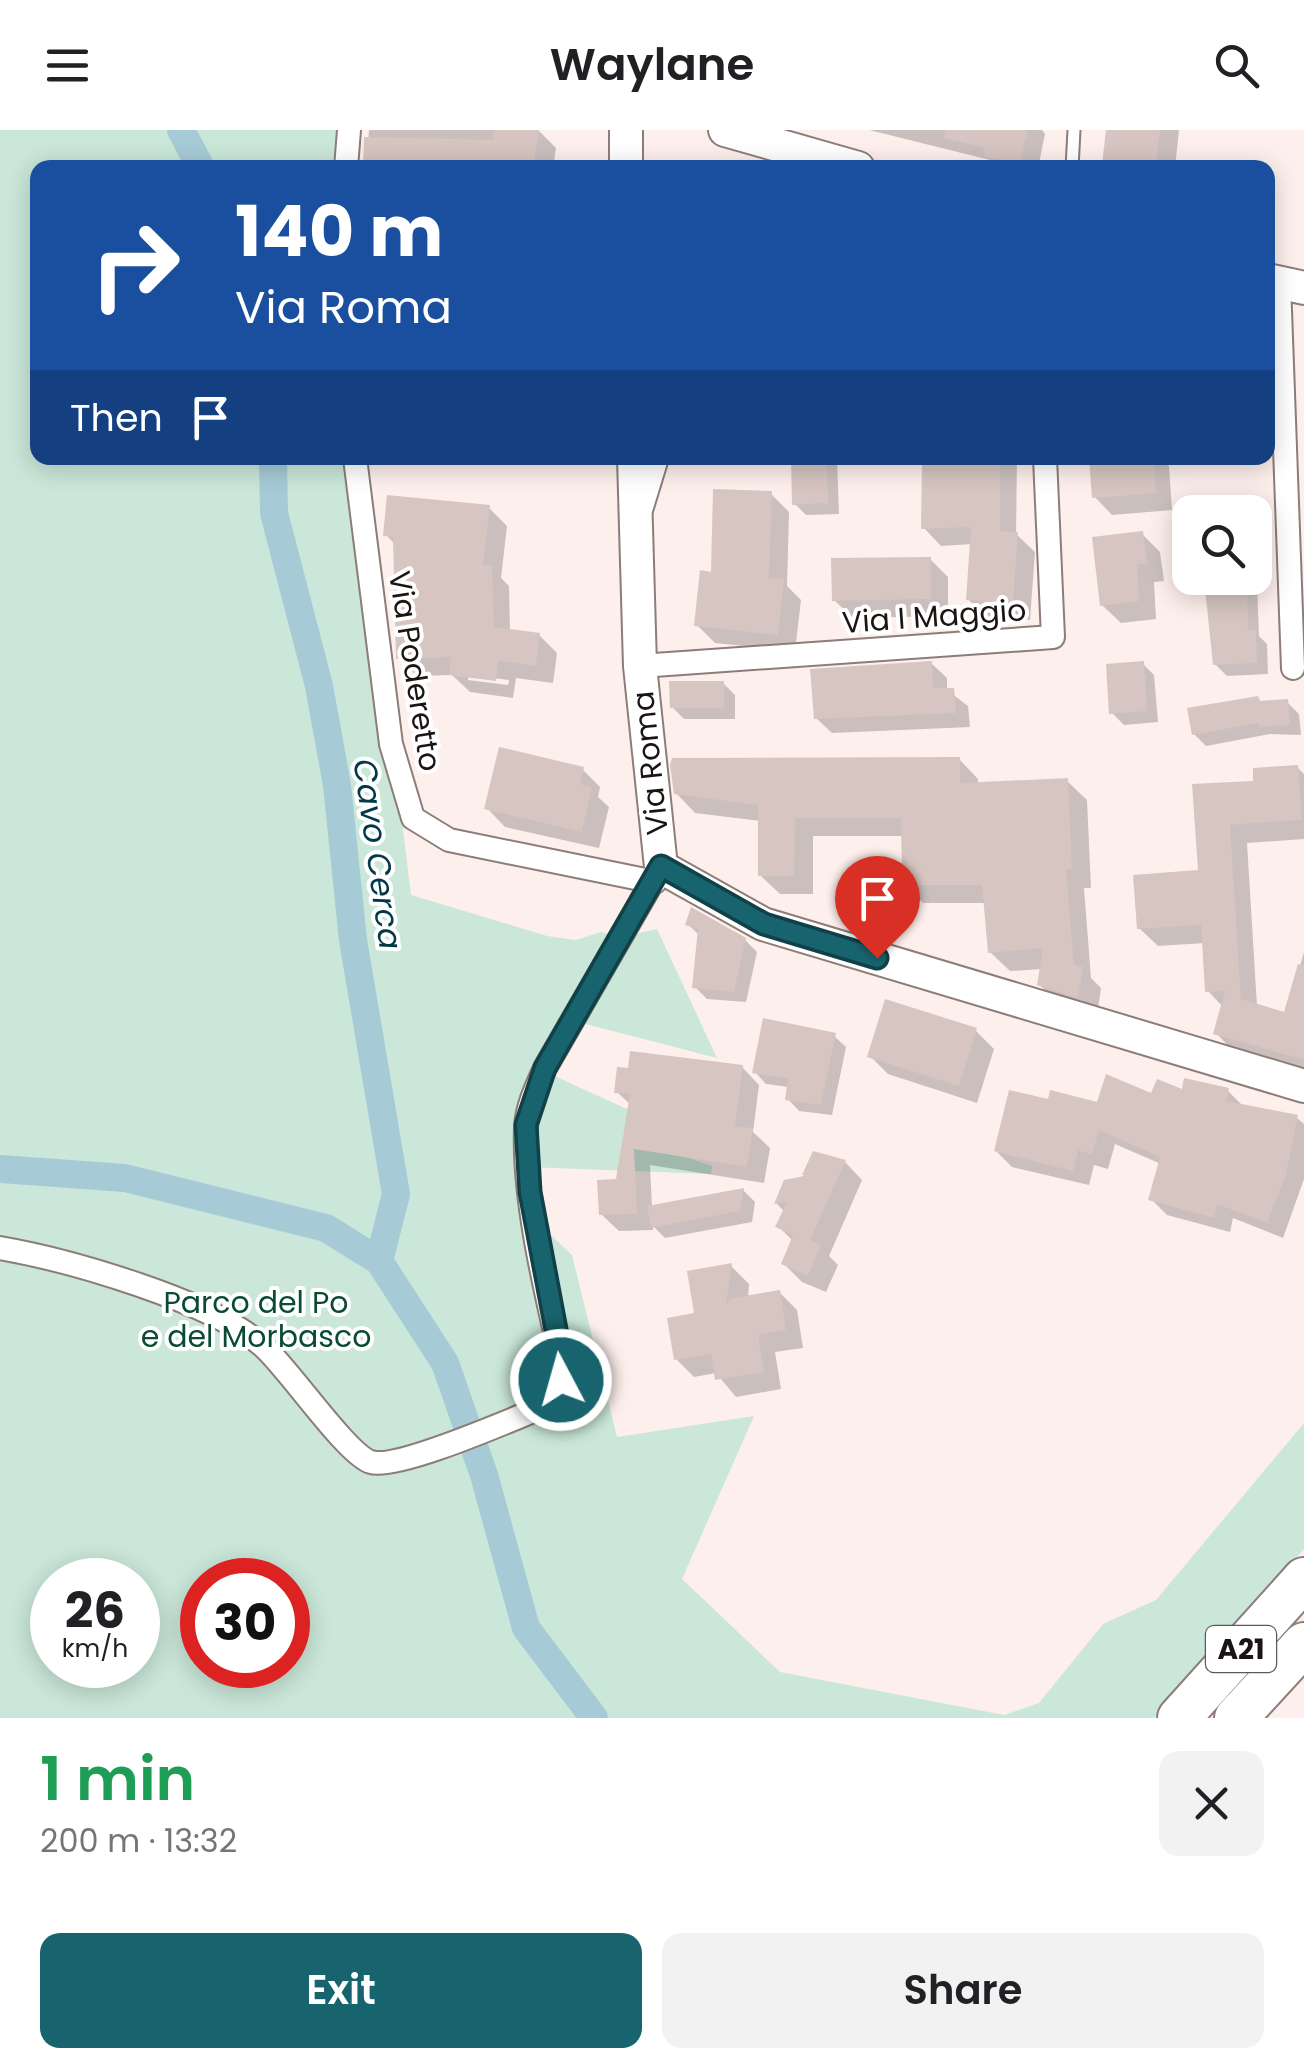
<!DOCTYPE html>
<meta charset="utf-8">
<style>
body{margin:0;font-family:Poppins,sans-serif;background:#f2f2f2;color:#202124;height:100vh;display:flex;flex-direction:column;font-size:38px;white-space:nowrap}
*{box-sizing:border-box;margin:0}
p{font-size:32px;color:#757577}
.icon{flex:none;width:55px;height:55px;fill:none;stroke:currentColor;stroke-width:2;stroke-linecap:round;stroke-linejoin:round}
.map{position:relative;height:1588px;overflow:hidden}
.sheet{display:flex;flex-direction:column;background:#fff;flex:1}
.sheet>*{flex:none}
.hud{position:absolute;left:30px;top:30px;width:1245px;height:305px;border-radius:20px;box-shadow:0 5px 25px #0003;background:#1a4fa0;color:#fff;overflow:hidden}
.buttons{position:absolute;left:1172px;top:365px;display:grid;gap:20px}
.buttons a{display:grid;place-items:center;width:100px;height:100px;border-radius:20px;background:#fff;box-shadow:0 5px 25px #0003;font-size:50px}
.speed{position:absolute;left:30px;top:1428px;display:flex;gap:20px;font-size:50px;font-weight:700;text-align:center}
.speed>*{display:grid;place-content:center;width:130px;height:130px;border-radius:50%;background:#fff;box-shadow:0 5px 25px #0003;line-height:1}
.speed small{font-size:25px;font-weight:400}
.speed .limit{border:15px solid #d22;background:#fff;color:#111}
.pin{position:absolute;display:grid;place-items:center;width:85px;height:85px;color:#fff;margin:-102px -42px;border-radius:50% 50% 50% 0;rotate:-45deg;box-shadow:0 0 10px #0007}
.pin .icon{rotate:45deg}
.me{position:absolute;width:110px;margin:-55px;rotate:354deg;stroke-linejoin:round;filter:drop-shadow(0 0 8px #0008)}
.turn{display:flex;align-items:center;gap:35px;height:210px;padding:0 40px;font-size:45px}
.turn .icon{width:130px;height:130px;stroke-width:2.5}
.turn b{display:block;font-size:70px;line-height:85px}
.then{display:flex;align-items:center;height:95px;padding:0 40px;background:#0003;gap:20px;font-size:38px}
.round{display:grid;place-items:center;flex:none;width:105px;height:105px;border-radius:20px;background:#f2f2f2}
.head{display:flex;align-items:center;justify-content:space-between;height:170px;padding:0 40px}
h1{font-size:60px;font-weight:600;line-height:75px;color:#1e9e55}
.action{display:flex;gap:20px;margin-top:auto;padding:20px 40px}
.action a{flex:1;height:115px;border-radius:20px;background:#18646e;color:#fff;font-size:40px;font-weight:600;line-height:115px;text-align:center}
.action a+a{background:#f2f2f2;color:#202124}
header{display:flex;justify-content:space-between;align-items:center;height:130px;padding:0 40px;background:#fff;font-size:45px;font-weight:600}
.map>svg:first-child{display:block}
</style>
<header><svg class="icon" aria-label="menu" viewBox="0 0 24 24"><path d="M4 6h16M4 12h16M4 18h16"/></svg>Waylane<svg class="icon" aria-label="search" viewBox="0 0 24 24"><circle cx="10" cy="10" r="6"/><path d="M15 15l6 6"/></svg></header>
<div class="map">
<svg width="1304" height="1588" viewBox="0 0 1304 1588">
<rect width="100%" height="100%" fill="#fdefeb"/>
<!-- green -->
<path fill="#cae7d9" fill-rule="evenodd" d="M 0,0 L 358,0 L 357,37 L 38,38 L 38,328 L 357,328 L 411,765 L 547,806 L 576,810 L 601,802 L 621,807 L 657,799 L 717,928 L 578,892 L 548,943 L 629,980 L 623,1006 L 712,1036 L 711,1044 L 527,1037 L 539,1094 L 572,1125 L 617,1307 L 754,1286 L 682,1449 L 780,1542 L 1004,1585 L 1039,1573 L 1103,1494 L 1156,1470 L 1304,1293 L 1304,1419 L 1154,1588 L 0,1588 ZM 52,1450 L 138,1450 L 138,1535 L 52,1535 ZM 202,1450 L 288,1450 L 288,1535 L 202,1535 Z"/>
<!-- shadow -->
<g fill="#0003" fill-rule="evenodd">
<path d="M 369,0 L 538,0 L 556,18 L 553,38 L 366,38 Z"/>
<path d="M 869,0 L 1042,0 L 1045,4 L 1038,38 L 998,38 L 990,30 Z"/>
<path d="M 1108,0 L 1179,0 L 1175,38 L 1108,38 L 1104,34 Z"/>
<path d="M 1268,222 L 1278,232 L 1278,299 L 1268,299 Z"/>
<path d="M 793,328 L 837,328 L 839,384 L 806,385 L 795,374 Z"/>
<path d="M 924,328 L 1017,328 L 1016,404 L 1035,422 L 1030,490 L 986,487 L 968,469 L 972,414 L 941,416 L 924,398 Z"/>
<path d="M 1092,328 L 1162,328 L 1169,336 L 1172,380 L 1112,385 L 1094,366 Z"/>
<path d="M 771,364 L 789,382 L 787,456 L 801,470 L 795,521 L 715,513 L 697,495 L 713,444 Z"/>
<path d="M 489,378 L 507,396 L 501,448 L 509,456 L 510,502 L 539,505 L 557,523 L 553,553 L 516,548 L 513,568 L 470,562 L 452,545 L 417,546 L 399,528 L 396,415 L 386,405 ZM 468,545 L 509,550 L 508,555 L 468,550 Z"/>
<path d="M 1142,404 L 1160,422 L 1164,451 L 1154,452 L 1156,489 L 1121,493 L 1102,475 Z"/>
<path d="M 930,429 L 948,447 L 948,486 L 853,488 L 834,470 Z"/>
<path d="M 1207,448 L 1250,448 L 1257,454 L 1259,506 L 1267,514 L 1268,544 L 1227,546 L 1215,534 Z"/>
<path d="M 931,533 L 947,548 L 947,560 L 968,576 L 970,597 L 832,603 L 816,588 Z"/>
<path d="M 1143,534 L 1154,545 L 1158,592 L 1124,595 L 1112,583 Z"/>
<path d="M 723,553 L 735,565 L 735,589 L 684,589 L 672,577 Z"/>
<path d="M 1258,568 L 1263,574 L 1287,572 L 1299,584 L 1301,605 L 1270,604 L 1206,616 L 1194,604 Z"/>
<path d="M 959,629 L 978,649 L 978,655 L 1067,651 L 1087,670 L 1091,758 L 1084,758 L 1091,848 L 1101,858 L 1097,885 L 1059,874 L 1039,854 L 1042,839 L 1010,841 L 990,822 L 986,773 L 923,773 L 904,754 L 904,706 L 813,706 L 813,764 L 780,764 L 760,745 L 761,691 L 695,683 L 676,663 Z"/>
<path d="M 1297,637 L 1304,644 L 1304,709 L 1247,713 L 1257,876 L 1286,885 L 1304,822 L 1304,942 L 1234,922 L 1216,903 L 1223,877 L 1208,861 L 1205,813 L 1158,816 L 1139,798 L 1200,743 L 1256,653 Z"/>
<path d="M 582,639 L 600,657 L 598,667 L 609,677 L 599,718 L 505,697 L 487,678 Z"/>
<path d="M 688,794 L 745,810 L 757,822 L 746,872 L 707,869 L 695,857 L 700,806 Z"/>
<path d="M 976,901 L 994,919 L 977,973 L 888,944 L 870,926 Z"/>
<path d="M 834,906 L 846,917 L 832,985 L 799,981 L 788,969 L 789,957 L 766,954 L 755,942 Z"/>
<path d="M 742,937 L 759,955 L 753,1002 L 770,1018 L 764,1053 L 650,1035 L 652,1078 L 743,1060 L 755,1072 L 752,1092 L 665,1108 L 653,1096 L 653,1100 L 619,1101 L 601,1084 L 619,1051 L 631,975 L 617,962 Z"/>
<path d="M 1228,961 L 1244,977 L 1297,988 L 1304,994 L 1304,1049 L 1283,1108 L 1233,1088 L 1230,1102 L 1167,1085 L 1151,1069 L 1161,1034 L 1115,1014 L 1108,1039 L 1094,1035 L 1089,1055 L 1012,1037 L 996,1021 L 1049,972 L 1099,975 Z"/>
<path d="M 845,1032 L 862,1050 L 829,1126 L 838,1135 L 826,1162 L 802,1152 L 784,1134 L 793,1111 L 778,1096 L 785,1082 L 777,1074 L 786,1052 Z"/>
<path d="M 731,1136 L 749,1154 L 748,1168 L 779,1162 L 797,1180 L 803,1218 L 775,1222 L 781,1259 L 736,1267 L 716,1243 L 694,1247 L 676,1229 L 696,1185 Z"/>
</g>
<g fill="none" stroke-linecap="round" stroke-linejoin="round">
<!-- canal -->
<g stroke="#a6cbd7" stroke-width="28">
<path d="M 181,0 L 201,38"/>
<path d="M 273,328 L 274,383 L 319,556 L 337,655 L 353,810 L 396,1064 L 379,1131"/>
<path d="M 0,1039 L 125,1048 L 326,1098 L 379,1131 L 445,1233 L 484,1345 L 526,1498 L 594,1588"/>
</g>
</g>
<!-- building -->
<g fill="#d6c5c1">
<path d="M 494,0 L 539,0 L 533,38 L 363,38 L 364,7 L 493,10 Z"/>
<path d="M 945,0 L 1027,0 L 1020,34 L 984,27 L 985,18 L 944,8 Z"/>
<path d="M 1106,0 L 1160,0 L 1155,38 L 1102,35 Z"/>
<path d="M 791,328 L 827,328 L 828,373 L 792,375 Z"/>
<path d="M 922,328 L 1000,328 L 1000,401 L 1018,402 L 1013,474 L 966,470 L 971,397 L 921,399 Z"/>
<path d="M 1089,328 L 1153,328 L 1156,363 L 1092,368 Z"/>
<path d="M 713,359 L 772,361 L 769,448 L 784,449 L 778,505 L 694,496 L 700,440 L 711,442 Z"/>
<path d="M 387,365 L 490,375 L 483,435 L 492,435 L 494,497 L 540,503 L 536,536 L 498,531 L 496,551 L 449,545 L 451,527 L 396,529 L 393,407 L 383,406 Z"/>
<path d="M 1143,401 L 1147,433 L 1137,434 L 1139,471 L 1100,476 L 1092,407 Z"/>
<path d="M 931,427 L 931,469 L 832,471 L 831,428 Z"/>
<path d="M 1204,448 L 1247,448 L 1248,500 L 1256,500 L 1257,533 L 1213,535 Z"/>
<path d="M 932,531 L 933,558 L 954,558 L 956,583 L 814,589 L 810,539 Z"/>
<path d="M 1144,531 L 1147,581 L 1109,584 L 1106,534 Z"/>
<path d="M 669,551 L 724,551 L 724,578 L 670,578 Z"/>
<path d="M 1258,566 L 1259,571 L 1288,569 L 1290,595 L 1259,597 L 1259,593 L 1192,605 L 1187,578 Z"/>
<path d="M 499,617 L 584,637 L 580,654 L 592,657 L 582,702 L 484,679 Z"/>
<path d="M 960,627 L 960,653 L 1068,648 L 1072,739 L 1066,740 L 1074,835 L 1083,837 L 1078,868 L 1037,855 L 1043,818 L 988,823 L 982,755 L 902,755 L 901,688 L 795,688 L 794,746 L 758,746 L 758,675 L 674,664 L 670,635 L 672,628 Z"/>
<path d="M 1298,635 L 1302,690 L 1230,695 L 1241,869 L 1284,882 L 1298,834 L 1304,835 L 1304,930 L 1213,904 L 1225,861 L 1205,862 L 1201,795 L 1137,799 L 1133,745 L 1198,740 L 1192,654 L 1253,651 L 1253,638 Z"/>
<path d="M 691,777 L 746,808 L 734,862 L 692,858 L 698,799 L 685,795 Z"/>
<path d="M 885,869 L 977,898 L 959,956 L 867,927 Z"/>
<path d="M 763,888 L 836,903 L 821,975 L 785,970 L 788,948 L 752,943 Z"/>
<path d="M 630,921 L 743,935 L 735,996 L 753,998 L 747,1037 L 634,1019 L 637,1084 L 599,1085 L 597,1050 L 616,1049 L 630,964 L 614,963 L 617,937 L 628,938 Z"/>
<path d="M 1106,944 L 1151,963 L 1157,949 L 1182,959 L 1184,948 L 1229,958 L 1226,971 L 1298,985 L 1286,1045 L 1267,1093 L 1217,1074 L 1214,1088 L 1148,1070 L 1160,1027 L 1099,1000 L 1092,1025 L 1078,1020 L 1073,1041 L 994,1021 L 1009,960 L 1048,969 L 1050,960 L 1097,972 Z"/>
<path d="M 813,1021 L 846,1030 L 810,1110 L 821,1115 L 808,1146 L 781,1134 L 793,1105 L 775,1097 L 787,1072 L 774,1074 L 784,1050 L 805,1046 L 802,1045 Z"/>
<path d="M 744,1058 L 740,1081 L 651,1098 L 647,1076 Z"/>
<path d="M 732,1133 L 726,1174 L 732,1168 L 780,1160 L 786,1200 L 758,1205 L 764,1242 L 715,1250 L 711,1224 L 674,1230 L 667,1188 L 694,1183 L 687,1141 Z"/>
</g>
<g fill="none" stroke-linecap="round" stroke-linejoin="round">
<!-- lane casing -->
<g stroke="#8c7d78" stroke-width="15">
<path id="lane" d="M 1072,38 L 1074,0"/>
</g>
<!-- street casing -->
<g stroke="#8c7d78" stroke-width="26">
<g id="street">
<path d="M 346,38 L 349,0"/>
<path d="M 1279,153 L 1293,538"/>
<path d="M 355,328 L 391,614 L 413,688 L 449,710 L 655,752"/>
<path d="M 642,377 L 657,328"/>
<path d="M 640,536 L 1053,507 L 1045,328"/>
<path d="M 0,1118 C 69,1130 212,1171 263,1216 C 289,1239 347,1325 371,1332 C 397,1340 508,1291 538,1279 L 552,1266 L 564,1241 C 547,1167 523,1072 526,997 C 527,976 537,956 545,938 L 661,737"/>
</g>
</g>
<!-- secondary casing -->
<g stroke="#8c7d78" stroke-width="36">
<g id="secondary">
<path d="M 725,0 L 858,38"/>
<path d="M 626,38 L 626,0"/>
<path d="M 1268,150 L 1304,158"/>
<path d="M 634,328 L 640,536 L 661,737 L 763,794 L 1304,956"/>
</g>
</g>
<!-- highway casing -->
<g stroke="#8c7d78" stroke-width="46">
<g id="highway">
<path d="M 1179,1588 L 1304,1449"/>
<path d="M 1236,1588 L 1304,1514"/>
</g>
</g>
<!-- lane -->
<use href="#lane" stroke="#fff" stroke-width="11"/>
<!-- street -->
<use href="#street" stroke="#fff" stroke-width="22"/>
<!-- secondary -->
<use href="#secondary" stroke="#fff" stroke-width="32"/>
<!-- highway -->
<use href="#highway" stroke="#fff" stroke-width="42"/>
</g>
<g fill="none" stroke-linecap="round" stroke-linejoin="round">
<!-- route casing -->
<g stroke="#104148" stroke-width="25">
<path id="route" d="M 561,1250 L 564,1242 L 530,1062 L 526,995 L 545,938 L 661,736 L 764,794 L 877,828"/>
</g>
<!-- route -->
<use href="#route" stroke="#18646e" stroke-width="18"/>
</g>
<g text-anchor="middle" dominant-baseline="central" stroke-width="8" stroke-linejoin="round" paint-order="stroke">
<!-- shield labels -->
<rect fill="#fff" stroke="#5f5a59" stroke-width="2.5" x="1206" y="1496" width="70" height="46" rx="8"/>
<g font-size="28" font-weight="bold" fill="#1a1412">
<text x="1241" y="1519">A21</text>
</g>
<!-- street labels -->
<g font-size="30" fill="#1a1412" stroke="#fff">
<text transform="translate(934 486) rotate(-4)">Via I Maggio</text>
<text transform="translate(415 541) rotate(81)">Via Poderetto</text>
<text transform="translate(650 633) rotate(-96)">Via Roma</text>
</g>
<!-- park labels -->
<g font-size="30" fill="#0a4b35" stroke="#fff">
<text x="256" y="1172">Parco del Po<tspan x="256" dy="34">e del Morbasco</tspan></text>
</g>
<!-- water labels -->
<g font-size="32" font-style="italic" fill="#003947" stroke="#fff">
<text transform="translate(378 724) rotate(82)">Cavo Cerca</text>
</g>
</g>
</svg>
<div class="buttons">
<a><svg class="icon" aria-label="search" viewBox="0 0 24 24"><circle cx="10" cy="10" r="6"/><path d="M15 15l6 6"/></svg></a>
</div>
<div class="speed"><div>26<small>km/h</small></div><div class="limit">30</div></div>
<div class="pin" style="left:877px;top:828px;background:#d93025"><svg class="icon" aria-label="arrive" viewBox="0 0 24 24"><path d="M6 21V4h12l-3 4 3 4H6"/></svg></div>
<svg class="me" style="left:561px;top:1250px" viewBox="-20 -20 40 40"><circle r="17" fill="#18646e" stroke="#fff" stroke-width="3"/><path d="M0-11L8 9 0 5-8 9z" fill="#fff"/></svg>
<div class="hud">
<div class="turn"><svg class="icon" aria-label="right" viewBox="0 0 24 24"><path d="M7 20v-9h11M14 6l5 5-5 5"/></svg><div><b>140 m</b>Via Roma</div></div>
<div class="then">Then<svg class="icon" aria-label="arrive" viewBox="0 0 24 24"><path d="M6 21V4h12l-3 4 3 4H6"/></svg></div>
</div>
</div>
<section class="sheet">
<div class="head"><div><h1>1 min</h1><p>200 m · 13:32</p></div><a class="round"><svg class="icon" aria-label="close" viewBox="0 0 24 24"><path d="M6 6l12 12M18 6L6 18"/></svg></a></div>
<div class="action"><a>Exit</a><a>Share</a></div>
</section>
